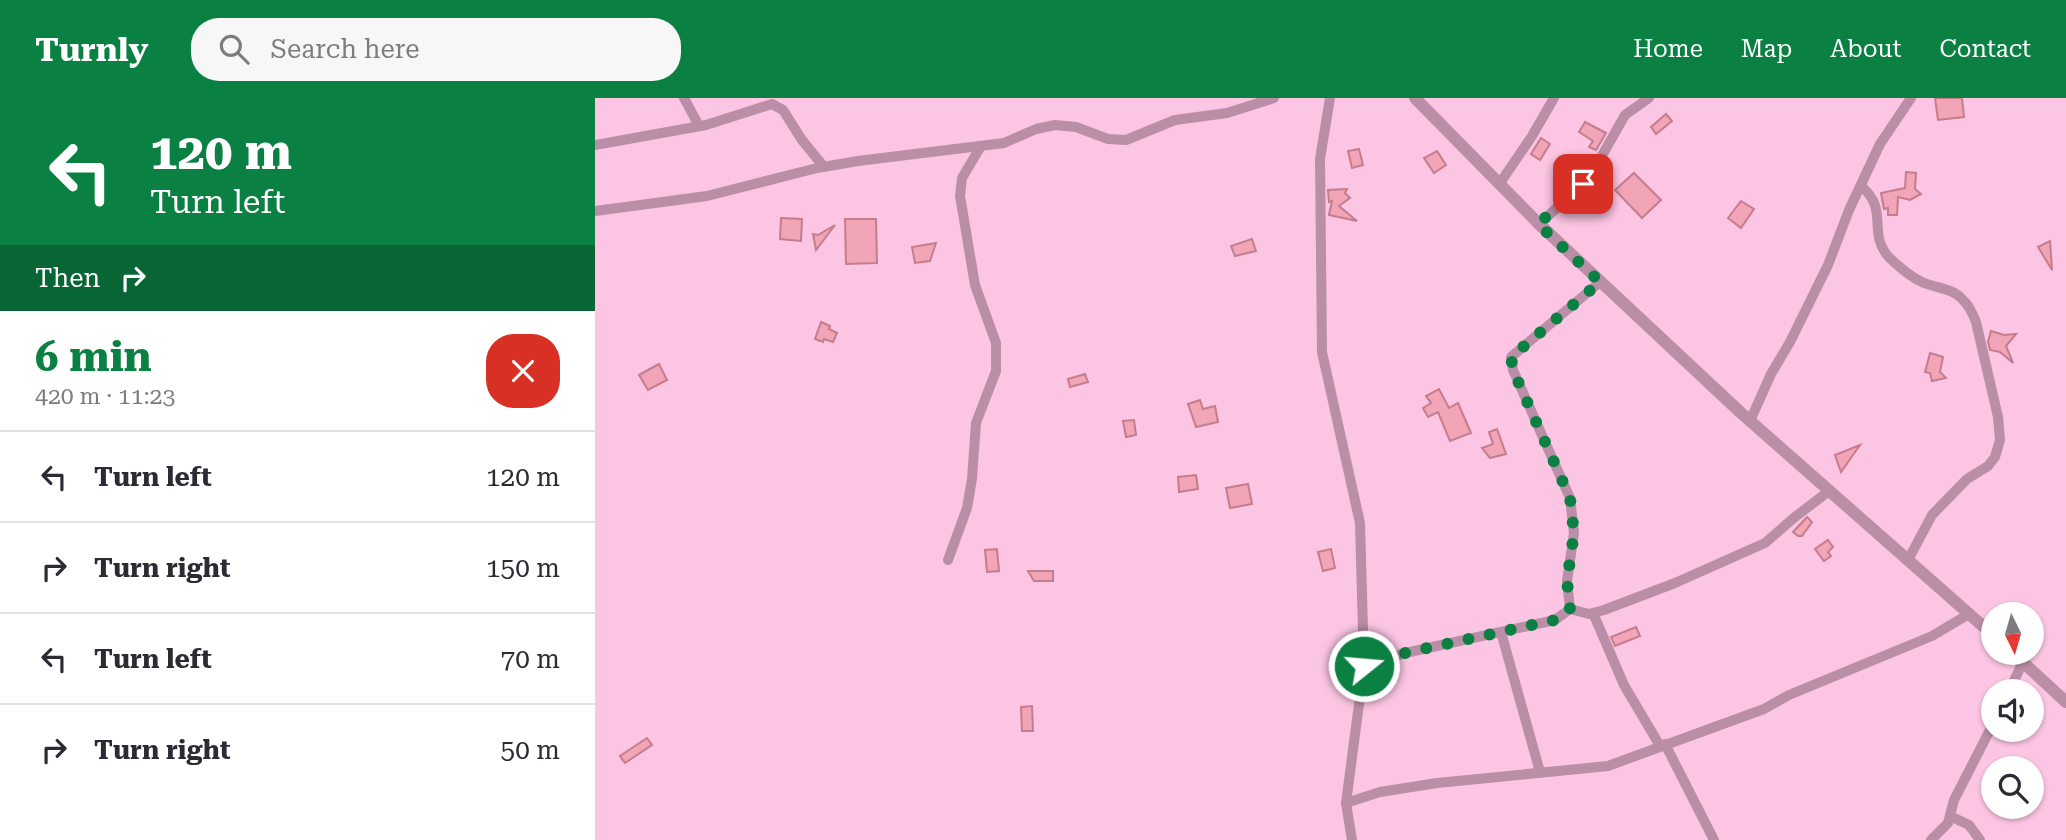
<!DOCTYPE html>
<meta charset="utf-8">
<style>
body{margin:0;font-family:"Roboto Serif",serif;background:#f7f7f7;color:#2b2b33;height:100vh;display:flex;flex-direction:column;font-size:26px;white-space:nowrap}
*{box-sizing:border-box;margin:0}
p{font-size:23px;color:#7c7c81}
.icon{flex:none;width:38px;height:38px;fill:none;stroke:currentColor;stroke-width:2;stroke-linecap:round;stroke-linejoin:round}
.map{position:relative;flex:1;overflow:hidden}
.side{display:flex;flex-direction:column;background:#fff;width:595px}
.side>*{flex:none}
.top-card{background:#0b8043;color:#fff;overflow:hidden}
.needle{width:46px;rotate:175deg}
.fabs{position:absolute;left:1386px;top:504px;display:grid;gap:14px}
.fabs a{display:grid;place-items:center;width:63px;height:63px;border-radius:50%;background:#fff;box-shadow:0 2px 5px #0004;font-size:35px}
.pin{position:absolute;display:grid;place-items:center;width:60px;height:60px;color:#fff;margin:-30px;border-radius:14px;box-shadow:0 4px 10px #0006}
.me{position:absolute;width:77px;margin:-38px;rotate:73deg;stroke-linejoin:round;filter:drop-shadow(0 0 5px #0008)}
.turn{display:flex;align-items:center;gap:24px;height:147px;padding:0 35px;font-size:32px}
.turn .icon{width:91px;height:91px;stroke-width:2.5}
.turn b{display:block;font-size:49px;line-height:60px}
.then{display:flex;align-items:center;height:66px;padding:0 35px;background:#0003;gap:14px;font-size:26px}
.round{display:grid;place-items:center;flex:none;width:74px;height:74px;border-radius:28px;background:#f7f7f7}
.overview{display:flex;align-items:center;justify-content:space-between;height:119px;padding:0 35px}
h1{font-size:42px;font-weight:700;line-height:52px;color:#0b8043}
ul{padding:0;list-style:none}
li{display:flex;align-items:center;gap:21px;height:91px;padding:0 35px;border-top:2px solid #e1e1e2}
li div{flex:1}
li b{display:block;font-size:26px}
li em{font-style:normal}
header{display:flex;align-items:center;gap:42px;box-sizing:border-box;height:98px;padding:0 35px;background:#0b8043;color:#fff}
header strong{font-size:33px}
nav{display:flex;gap:38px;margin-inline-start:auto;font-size:24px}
.search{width:490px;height:63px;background:#f7f7f7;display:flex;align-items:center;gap:18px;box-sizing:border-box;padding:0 24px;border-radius:28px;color:#7c7c81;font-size:26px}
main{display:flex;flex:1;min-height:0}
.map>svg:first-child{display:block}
</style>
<header>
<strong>Turnly</strong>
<div class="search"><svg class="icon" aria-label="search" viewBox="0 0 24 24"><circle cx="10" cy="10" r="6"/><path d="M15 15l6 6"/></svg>Search here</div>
<nav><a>Home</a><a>Map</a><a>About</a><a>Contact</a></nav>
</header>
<main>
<section class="side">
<div class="top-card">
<div class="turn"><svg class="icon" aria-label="left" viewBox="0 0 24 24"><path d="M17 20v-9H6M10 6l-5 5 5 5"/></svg><div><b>120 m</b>Turn left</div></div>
<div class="then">Then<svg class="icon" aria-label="right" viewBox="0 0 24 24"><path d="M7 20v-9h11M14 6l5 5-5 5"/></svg></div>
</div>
<div class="overview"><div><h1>6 min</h1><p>420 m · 11:23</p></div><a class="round" style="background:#d93025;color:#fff"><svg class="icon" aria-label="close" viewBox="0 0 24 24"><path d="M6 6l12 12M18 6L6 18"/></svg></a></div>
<ul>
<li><svg class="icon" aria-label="left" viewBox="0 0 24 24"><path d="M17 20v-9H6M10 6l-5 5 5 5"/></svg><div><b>Turn left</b></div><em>120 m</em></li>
<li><svg class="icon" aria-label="right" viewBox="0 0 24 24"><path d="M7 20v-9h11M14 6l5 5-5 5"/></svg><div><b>Turn right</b></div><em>150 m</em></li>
<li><svg class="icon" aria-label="left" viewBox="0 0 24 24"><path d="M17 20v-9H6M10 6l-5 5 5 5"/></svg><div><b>Turn left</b></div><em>70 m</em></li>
<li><svg class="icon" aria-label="right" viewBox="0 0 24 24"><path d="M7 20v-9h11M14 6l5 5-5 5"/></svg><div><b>Turn right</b></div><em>50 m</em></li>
</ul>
</section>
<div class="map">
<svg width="1471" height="742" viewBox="0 0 1471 742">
<rect width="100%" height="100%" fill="#fcc5e3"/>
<!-- building -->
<g fill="#f1a5b6" stroke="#c57d8d" stroke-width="2">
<path d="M 1340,0 L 1367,0 L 1369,19 L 1343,22 Z"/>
<path d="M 1071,16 L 1077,23 L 1061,36 L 1056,29 Z"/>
<path d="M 990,24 L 1011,35 L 1001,52 L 994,49 L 998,43 L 984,34 Z"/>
<path d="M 946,40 L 955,46 L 945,62 L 936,56 Z"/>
<path d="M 764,51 L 768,67 L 757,70 L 753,53 Z"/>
<path d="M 842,53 L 851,67 L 839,75 L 829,60 Z"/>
<path d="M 1311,74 L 1321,75 L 1320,91 L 1326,96 L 1315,102 L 1303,99 L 1302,117 L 1293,117 L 1293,110 L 1289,111 L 1286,95 L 1310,90 Z"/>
<path d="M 1039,75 L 1066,102 L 1047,120 L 1020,92 Z"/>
<path d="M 752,91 L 750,95 L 755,100 L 744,108 L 762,123 L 734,117 L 737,103 L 734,104 L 733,92 Z"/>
<path d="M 1146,103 L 1159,111 L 1146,130 L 1133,120 Z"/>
<path d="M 186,120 L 207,121 L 206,143 L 185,141 Z"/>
<path d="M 250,121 L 281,121 L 282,165 L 251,166 Z"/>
<path d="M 240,127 L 221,152 L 218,136 L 223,137 Z"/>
<path d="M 657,141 L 661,153 L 640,158 L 636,148 Z"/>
<path d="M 1455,143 L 1457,172 L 1443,149 Z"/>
<path d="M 341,145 L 335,163 L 320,165 L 317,149 Z"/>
<path d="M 226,224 L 235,228 L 234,231 L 242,235 L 238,244 L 229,241 L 228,244 L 220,241 Z"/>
<path d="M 1396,233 L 1409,237 L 1421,236 L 1411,248 L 1418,265 L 1405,254 L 1395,252 L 1393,244 Z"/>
<path d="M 1335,255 L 1348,259 L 1345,274 L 1351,280 L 1337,283 L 1335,275 L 1330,274 Z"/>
<path d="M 64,266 L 72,282 L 53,292 L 44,277 Z"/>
<path d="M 490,276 L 493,284 L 475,289 L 473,281 Z"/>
<path d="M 844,291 L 854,310 L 863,305 L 876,335 L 855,343 L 843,314 L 833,319 L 828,310 L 836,305 L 831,298 Z"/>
<path d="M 605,302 L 608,311 L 620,308 L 623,324 L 601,329 L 593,306 Z"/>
<path d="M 539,322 L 541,337 L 531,339 L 528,323 Z"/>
<path d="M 902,331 L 911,356 L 895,360 L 887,350 L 898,346 L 894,334 Z"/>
<path d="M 1265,347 L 1246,374 L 1240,357 Z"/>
<path d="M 601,377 L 603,391 L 584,394 L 583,379 Z"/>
<path d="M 653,386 L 657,406 L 635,410 L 631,390 Z"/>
<path d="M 1212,419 L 1217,424 L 1207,438 L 1203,438 L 1198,434 Z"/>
<path d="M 1233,442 L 1238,449 L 1233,454 L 1236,458 L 1229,463 L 1220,451 Z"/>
<path d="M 402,451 L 404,473 L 392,474 L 390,452 Z"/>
<path d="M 736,451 L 740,470 L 728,473 L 723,454 Z"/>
<path d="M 433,473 L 458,473 L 458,483 L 439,483 Z"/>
<path d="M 1041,529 L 1045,538 L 1020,548 L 1016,539 Z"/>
<path d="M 437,608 L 438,633 L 427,633 L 426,609 Z"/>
<path d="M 52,640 L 57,647 L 30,665 L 25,658 Z"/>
</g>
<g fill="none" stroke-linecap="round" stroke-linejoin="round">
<!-- minor -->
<g stroke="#ba8ea6" stroke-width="10">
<path d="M 89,0 L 104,28"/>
<path d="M 735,0 L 725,61 L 727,254 L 765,425 L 769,568 L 751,705 L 757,742"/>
<path d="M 0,47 L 111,27 L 177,6 L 188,12 L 207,42 L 229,69"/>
<path d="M 905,85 L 937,38 L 959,0"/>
<path d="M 1266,88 C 1294,111 1273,133 1292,157 C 1300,166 1316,179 1327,184 C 1340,190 1357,190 1367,201 C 1374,207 1378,216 1381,224 L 1403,319 L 1405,342 L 1400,359 L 1393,368 L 1372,381 L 1337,417 L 1313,462"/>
<path d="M 0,113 L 112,98 L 222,70 L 263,63 L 409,45 L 441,31 L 460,27 L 481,29 L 513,41 L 531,42 L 580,22 L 632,15 L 679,0"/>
<path d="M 944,126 L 988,86 L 1000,70 L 1030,17 L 1054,0"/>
<path d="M 1155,323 L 1176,276 L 1195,244 L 1233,167 L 1254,112 L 1285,46 L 1316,0"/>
<path d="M 353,462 L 372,410 L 377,381 L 381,325 L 401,273 L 401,245 L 380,187 L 365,98 L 367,80 L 386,48"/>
<path d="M 975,511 L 994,516 L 1009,512 L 1080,485 L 1170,445 L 1200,419 L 1234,393"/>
<path d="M 998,515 L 1029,587 L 1065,648"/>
<path d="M 906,534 L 945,674"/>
<path d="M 769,568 L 810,555 L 960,522 L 975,511 L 972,483 L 979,435 L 975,400 L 918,272 L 916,259 L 1005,184"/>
<path d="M 1414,593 L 1428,564"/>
<path d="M 1070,646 L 1119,742"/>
<path d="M 751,705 L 785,694 L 842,685 L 1013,668 L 1169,611 L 1194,597 L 1337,538 L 1374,516"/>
<path d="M 1355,718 L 1374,727 L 1385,742"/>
<path d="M 1336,742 L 1353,725 L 1359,702 L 1398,626"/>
</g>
<!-- tertiary -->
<g stroke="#ba8ea6" stroke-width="12">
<path d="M 820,0 L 944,126 L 1145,314 L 1398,537"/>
<path d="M 1418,555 L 1471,604"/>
</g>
</g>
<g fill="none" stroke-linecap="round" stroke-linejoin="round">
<!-- route -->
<path stroke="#0b8043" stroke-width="12" stroke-dasharray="0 21.6" d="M 769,568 L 810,555 L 960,522 L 975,511 L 972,483 L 979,435 L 975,400 L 918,272 L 916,259 L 1005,184 L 943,126 L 988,86"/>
</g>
</svg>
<div class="fabs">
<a><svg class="needle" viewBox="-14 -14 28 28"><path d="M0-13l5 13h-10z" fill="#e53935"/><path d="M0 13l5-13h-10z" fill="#7c7c81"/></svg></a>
<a><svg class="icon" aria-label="sound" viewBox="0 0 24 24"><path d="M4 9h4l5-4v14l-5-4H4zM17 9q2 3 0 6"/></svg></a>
<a><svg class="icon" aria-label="search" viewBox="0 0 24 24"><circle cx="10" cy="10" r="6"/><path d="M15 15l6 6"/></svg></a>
</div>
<div class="pin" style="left:988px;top:86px;background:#d93025"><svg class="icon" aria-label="arrive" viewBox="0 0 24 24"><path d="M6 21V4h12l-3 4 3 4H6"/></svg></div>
<svg class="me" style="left:769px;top:568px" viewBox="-20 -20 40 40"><circle r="17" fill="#0b8043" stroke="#fff" stroke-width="3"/><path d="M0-11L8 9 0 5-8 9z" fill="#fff"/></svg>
</div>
</main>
